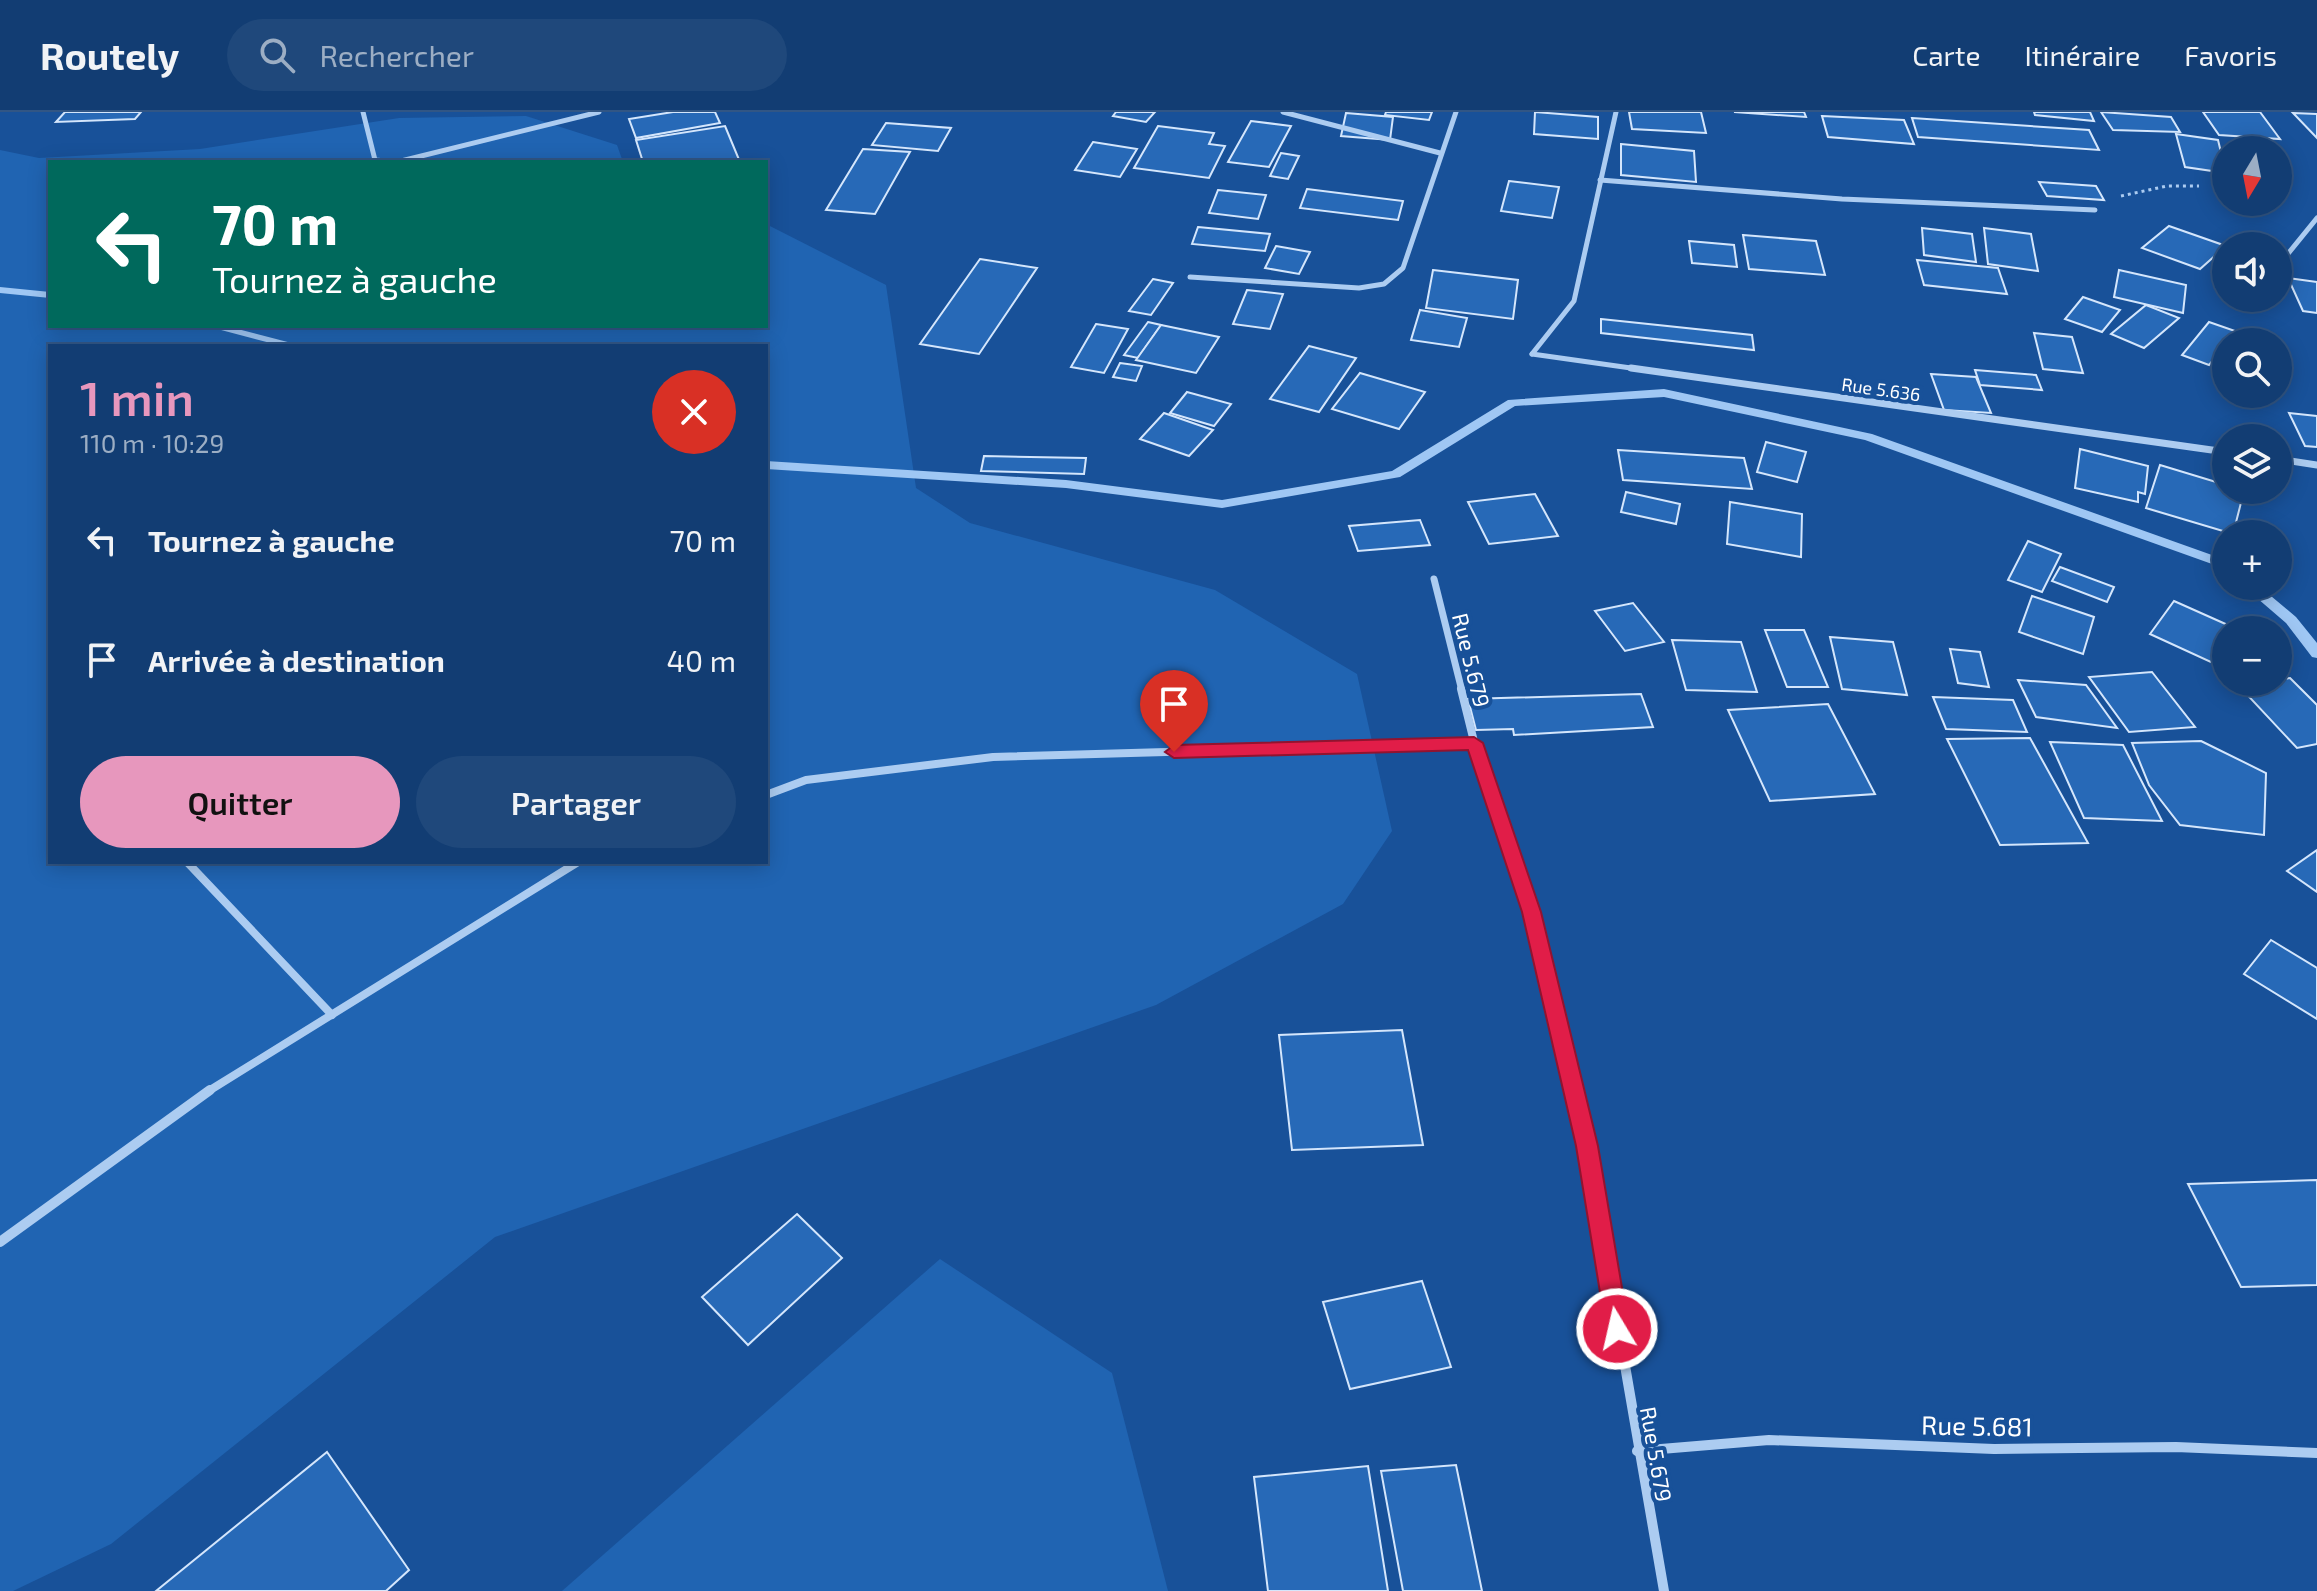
<!DOCTYPE html>
<html lang="fr">
<meta charset="utf-8">
<style>
body{margin:0;font-family:"Exo 2",sans-serif;background:#1f487b;color:#f1f3f6;height:100vh;display:flex;flex-direction:column;font-size:30px;white-space:nowrap}
*{box-sizing:border-box;margin:0}
p{font-size:26px;color:#9caec4}
.icon{flex:none;width:44px;height:44px;fill:none;stroke:currentColor;stroke-width:2;stroke-linecap:round;stroke-linejoin:round}
.map{position:relative;flex:1;overflow:hidden}
.details{position:absolute;left:48px;top:232px;width:720px;height:520px;display:flex;flex-direction:column;background:#123d73;border-radius:0px;box-shadow:0 4px 20px #0003,0 0 0 2px #315685}
.details>*{flex:none}
.banner{position:absolute;left:48px;top:48px;width:720px;height:168px;border-radius:0px;box-shadow:0 4px 20px #0003,0 0 0 2px #315685;background:#00695c;color:#fff;overflow:hidden}
.needle{width:52px;rotate:190deg}
.buttons{position:absolute;left:2212px;top:24px;display:grid;gap:16px}
.buttons a{display:grid;place-items:center;width:80px;height:80px;border-radius:50%;background:#123d73;box-shadow:0 4px 20px #0003,0 0 0 2px #315685;font-size:40px}
.pin{position:absolute;display:grid;place-items:center;width:68px;height:68px;color:#fff;margin:-82px -34px;border-radius:50% 50% 50% 0;rotate:-45deg;box-shadow:0 0 8px #0007}
.pin .icon{rotate:45deg}
.me{position:absolute;width:88px;margin:-44px;rotate:351deg;stroke-linejoin:round;filter:drop-shadow(0 0 6px #0008)}
.turn{display:flex;align-items:center;gap:28px;height:168px;padding:0 32px;font-size:36px}
.turn .icon{width:104px;height:104px;stroke-width:2.5}
.turn b{display:block;font-size:56px;line-height:68px}
.round{display:grid;place-items:center;flex:none;width:84px;height:84px;border-radius:42px;background:#1f487b}
.overview{display:flex;align-items:center;justify-content:space-between;height:136px;padding:0 32px}
h1{font-size:48px;font-weight:600;line-height:60px;color:#e797bd}
.cta{display:flex;gap:16px;margin-top:auto;padding:16px 32px}
.cta a{flex:1;height:92px;border-radius:48px;background:#e797bd;color:#111;font-size:32px;font-weight:600;line-height:92px;text-align:center}
.cta a+a{background:#1f487b;color:#f1f3f6}
ul{padding:0;list-style:none}
li{display:flex;align-items:center;gap:24px;height:120px;padding:0 32px}
li div{flex:1}
li b{display:block;font-size:30px}
li em{font-style:normal}
header{display:flex;align-items:center;gap:48px;box-sizing:border-box;height:112px;padding:0 40px;background:#123d73;border-bottom:2px solid #315685}
header strong{font-size:38px}
nav{display:flex;gap:44px;margin-inline-start:auto;font-size:28px}
.search{width:560px;height:72px;background:#1f487b;display:flex;align-items:center;gap:20px;box-sizing:border-box;padding:0 28px;border-radius:44px;color:#9caec4;font-size:30px}
.map>svg:first-child{display:block}
</style>
<header>
<strong>Routely</strong>
<div class="search"><svg class="icon" aria-label="search" viewBox="0 0 24 24"><circle cx="10" cy="10" r="6"/><path d="M15 15l6 6"/></svg>Rechercher</div>
<nav><a>Carte</a><a>Itinéraire</a><a>Favoris</a></nav>
</header>
<div class="map">
<svg width="2317" height="1479" viewBox="0 0 2317 1479">
<rect width="100%" height="100%" fill="#185199"/>
<!-- green -->
<g fill="#2064b2" fill-rule="evenodd">
<path d="M 526,4 L 617,33 L 623,50 L 50,50 L 50,214 L 766,214 L 766,112 L 886,173 L 916,376 L 970,411 L 1215,478 L 1357,562 L 1392,719 L 1343,792 L 1156,893 L 495,1125 L 111,1432 L 13,1479 L 0,1479 L 0,38 L 39,46 L 200,37 L 399,6 ZM 50,234 L 766,234 L 766,750 L 50,750 Z"/>
<path d="M 940,1147 L 1112,1261 L 1168,1479 L 562,1479 Z"/>
</g>
<g fill="none" stroke-linecap="round" stroke-linejoin="round">
<!-- stream -->
<g fill="#9fc7f4" fill-rule="evenodd">
<path d="M 0,175 L 50,180 L 50,186 L 0,181 Z"/>
<path d="M 206,214 L 226,214 L 303,234 L 282,234 Z"/>
<path d="M 1664,277 L 1872,322 L 2226,448 L 2226,457 L 1865,328 L 1664,285 L 1515,294 L 1400,365 L 1222,396 L 1066,376 L 766,357 L 766,349 L 1066,368 L 1222,388 L 1392,359 L 1508,288 Z"/>
<path d="M 2243,474 L 2259,474 L 2296,505 L 2317,531 L 2317,546 L 2312,545 L 2286,511 Z"/>
</g>
</g>
<!-- building -->
<g fill="#2769b7" stroke="#d4e6fc" stroke-width="2">
<path d="M 65,0 L 141,0 L 135,7 L 56,10 Z"/>
<path d="M 673,0 L 715,0 L 720,11 L 636,26 L 629,7 Z"/>
<path d="M 1116,0 L 1155,0 L 1146,10 L 1113,4 Z"/>
<path d="M 1386,0 L 1432,0 L 1429,8 L 1385,3 Z"/>
<path d="M 1535,0 L 1598,5 L 1598,27 L 1534,22 Z"/>
<path d="M 1629,0 L 1701,0 L 1706,21 L 1632,17 Z"/>
<path d="M 1734,0 L 1804,0 L 1806,5 Z"/>
<path d="M 2034,0 L 2090,0 L 2094,9 L 2035,3 Z"/>
<path d="M 2101,0 L 2171,5 L 2180,20 L 2113,18 Z"/>
<path d="M 2203,0 L 2260,0 L 2280,27 L 2219,23 Z"/>
<path d="M 1346,1 L 1393,5 L 1390,28 L 1341,24 Z"/>
<path d="M 2293,1 L 2317,2 L 2317,26 Z"/>
<path d="M 1822,4 L 1904,8 L 1914,32 L 1828,25 Z"/>
<path d="M 1912,6 L 2089,18 L 2099,38 L 1918,25 Z"/>
<path d="M 1251,9 L 1291,14 L 1269,55 L 1228,50 Z"/>
<path d="M 886,11 L 951,16 L 938,39 L 872,33 Z"/>
<path d="M 725,14 L 740,50 L 643,50 L 636,28 Z"/>
<path d="M 1158,14 L 1214,21 L 1209,32 L 1225,34 L 1209,66 L 1134,56 Z"/>
<path d="M 2176,22 L 2218,28 L 2226,61 L 2185,55 Z"/>
<path d="M 1093,30 L 1137,37 L 1120,65 L 1075,58 Z"/>
<path d="M 1621,32 L 1694,39 L 1696,70 L 1621,63 Z"/>
<path d="M 863,37 L 910,40 L 875,102 L 826,98 Z"/>
<path d="M 1281,41 L 1299,44 L 1288,67 L 1270,64 Z"/>
<path d="M 1509,69 L 1559,75 L 1552,106 L 1501,99 Z"/>
<path d="M 2039,70 L 2096,74 L 2104,88 L 2047,84 Z"/>
<path d="M 1307,77 L 1403,89 L 1398,108 L 1300,96 Z"/>
<path d="M 1218,78 L 1266,83 L 1258,107 L 1209,101 Z"/>
<path d="M 2169,114 L 2226,134 L 2200,157 L 2142,136 Z"/>
<path d="M 1198,115 L 1270,122 L 1265,139 L 1192,132 Z"/>
<path d="M 1922,116 L 1972,122 L 1976,150 L 1924,143 Z"/>
<path d="M 1984,116 L 2031,122 L 2038,159 L 1988,152 Z"/>
<path d="M 1743,123 L 1816,129 L 1825,163 L 1749,157 Z"/>
<path d="M 1689,129 L 1734,133 L 1737,155 L 1692,151 Z"/>
<path d="M 1276,134 L 1310,140 L 1299,162 L 1265,156 Z"/>
<path d="M 980,147 L 1037,156 L 979,242 L 920,232 Z"/>
<path d="M 1917,148 L 1998,156 L 2007,182 L 1924,173 Z"/>
<path d="M 1433,158 L 1518,168 L 1513,207 L 1426,196 Z"/>
<path d="M 2119,158 L 2186,173 L 2183,201 L 2114,185 Z"/>
<path d="M 2288,166 L 2317,170 L 2317,201 L 2303,199 Z"/>
<path d="M 1153,167 L 1173,171 L 1151,203 L 1129,199 Z"/>
<path d="M 1247,178 L 1283,182 L 1270,217 L 1233,212 Z"/>
<path d="M 2083,185 L 2120,198 L 2102,220 L 2065,207 Z"/>
<path d="M 2146,193 L 2179,206 L 2144,236 L 2111,222 Z"/>
<path d="M 1420,198 L 1467,206 L 1459,235 L 1411,228 Z"/>
<path d="M 1601,207 L 1752,223 L 1754,238 L 1601,221 Z"/>
<path d="M 1148,210 L 1161,213 L 1138,246 L 1124,243 Z"/>
<path d="M 2209,210 L 2235,219 L 2209,253 L 2182,243 Z"/>
<path d="M 1096,212 L 1128,217 L 1104,261 L 1071,255 Z"/>
<path d="M 1161,213 L 1219,225 L 1196,261 L 1136,248 Z"/>
<path d="M 2034,221 L 2072,225 L 2083,261 L 2043,257 Z"/>
<path d="M 1309,234 L 1356,246 L 1319,300 L 1270,287 Z"/>
<path d="M 1120,251 L 1142,254 L 1136,269 L 1113,265 Z"/>
<path d="M 1975,258 L 2036,263 L 2042,278 L 1980,273 Z"/>
<path d="M 1360,261 L 1425,280 L 1399,317 L 1332,297 Z"/>
<path d="M 1931,262 L 1976,265 L 1991,301 L 1944,298 Z"/>
<path d="M 1187,280 L 1231,292 L 1214,314 L 1170,301 Z"/>
<path d="M 1164,301 L 1213,318 L 1189,344 L 1140,327 Z"/>
<path d="M 2289,301 L 2317,304 L 2317,335 L 2305,334 Z"/>
<path d="M 1766,330 L 1806,340 L 1797,370 L 1757,360 Z"/>
<path d="M 2080,337 L 2148,354 L 2145,382 L 2138,380 L 2138,390 L 2075,376 Z"/>
<path d="M 1618,338 L 1744,346 L 1752,377 L 1623,368 Z"/>
<path d="M 984,344 L 1086,346 L 1084,362 L 981,359 Z"/>
<path d="M 2160,353 L 2226,373 L 2226,378 L 2244,379 L 2233,422 L 2146,396 Z"/>
<path d="M 1626,380 L 1680,392 L 1676,412 L 1621,400 Z"/>
<path d="M 1535,382 L 1558,424 L 1489,432 L 1468,390 Z"/>
<path d="M 1730,390 L 1802,402 L 1801,445 L 1727,432 Z"/>
<path d="M 1420,408 L 1430,433 L 1358,439 L 1349,414 Z"/>
<path d="M 2028,429 L 2061,442 L 2042,480 L 2008,468 Z"/>
<path d="M 2060,455 L 2114,475 L 2107,490 L 2052,469 Z"/>
<path d="M 2032,484 L 2094,505 L 2083,542 L 2019,520 Z"/>
<path d="M 2174,489 L 2239,518 L 2226,518 L 2226,557 L 2150,522 Z"/>
<path d="M 1633,491 L 1664,530 L 1625,539 L 1595,499 Z"/>
<path d="M 1765,518 L 1804,518 L 1828,575 L 1787,575 Z"/>
<path d="M 1830,525 L 1893,530 L 1907,583 L 1842,577 Z"/>
<path d="M 1672,528 L 1741,530 L 1757,580 L 1686,578 Z"/>
<path d="M 1950,537 L 1980,540 L 1989,575 L 1958,571 Z"/>
<path d="M 2152,560 L 2195,615 L 2129,620 L 2089,565 Z"/>
<path d="M 2290,566 L 2317,593 L 2317,632 L 2297,636 L 2239,574 Z"/>
<path d="M 2018,568 L 2086,573 L 2117,616 L 2036,605 Z"/>
<path d="M 1641,582 L 1653,615 L 1514,623 L 1513,617 L 1476,618 L 1468,587 Z"/>
<path d="M 1933,585 L 2013,588 L 2027,620 L 1946,617 Z"/>
<path d="M 1828,592 L 1875,682 L 1770,689 L 1728,598 Z"/>
<path d="M 2030,626 L 2088,731 L 2000,733 L 1947,627 Z"/>
<path d="M 2201,629 L 2266,661 L 2264,723 L 2180,713 L 2149,673 L 2132,631 Z"/>
<path d="M 2050,630 L 2123,633 L 2162,709 L 2084,706 Z"/>
<path d="M 2317,738 L 2317,780 L 2287,759 Z"/>
<path d="M 2271,828 L 2317,856 L 2317,907 L 2244,862 Z"/>
<path d="M 1402,918 L 1423,1033 L 1292,1038 L 1279,923 Z"/>
<path d="M 2317,1068 L 2317,1173 L 2241,1175 L 2188,1072 Z"/>
<path d="M 797,1102 L 842,1146 L 748,1233 L 702,1185 Z"/>
<path d="M 1422,1169 L 1451,1255 L 1350,1277 L 1323,1190 Z"/>
<path d="M 327,1340 L 409,1458 L 386,1479 L 156,1479 Z"/>
<path d="M 1456,1353 L 1482,1479 L 1403,1479 L 1381,1359 Z"/>
<path d="M 1368,1354 L 1388,1479 L 1268,1479 L 1254,1365 Z"/>
</g>
<g fill="none" stroke-linecap="round" stroke-linejoin="round">
<!-- path -->
<path stroke="#acccf1" stroke-width="3" stroke-dasharray="3 4" stroke-linecap="butt" d="M 2121,84 L 2167,74 L 2199,74"/>
<!-- minor-far3 -->
<g stroke="#acccf1" stroke-width="5">
<path d="M 363,0 L 375,48 L 397,50 L 599,0"/>
<path d="M 1283,0 L 1440,41"/>
<path d="M 1600,68 L 1842,87 L 2095,98"/>
<path d="M 2278,154 L 2317,106"/>
<path d="M 1190,165 L 1359,176 L 1384,172 L 1403,156 L 1456,0"/>
<path d="M 1532,242 L 1645,258"/>
<path d="M 1532,242 L 1574,189 L 1616,0"/>
</g>
<!-- minor-far2 -->
<g stroke="#acccf1" stroke-width="7">
<path d="M 1631,256 L 2226,340"/>
<path d="M 2278,347 L 2317,353"/>
<path d="M 1434,467 L 1462,579"/>
</g>
<!-- minor-far1 -->
<g stroke="#acccf1" stroke-width="8">
<path d="M 1461,577 L 1483,666 L 1532,800 L 1574,980"/>
<path d="M 766,683 L 806,668 L 993,645 L 1474,631"/>
<path d="M 187,750 L 332,903"/>
<path d="M 207,980 L 578,750"/>
</g>
<!-- minor -->
<g stroke="#acccf1" stroke-width="10">
<path d="M 1574,978 L 1587,1034 L 1664,1479"/>
<path d="M 0,1130 L 210,978"/>
<path d="M 1637,1339 L 1769,1328 L 1994,1337 L 2176,1335 L 2317,1341"/>
</g>
</g>
<!-- route -->
<path fill="#e11d48" stroke="#92132f" stroke-width="2" d="M 1474,625 L 1483,631 L 1541,800 L 1598,1034 L 1629,1217 L 1625,1225 L 1617,1228 L 1609,1225 L 1606,1217 L 1576,1034 L 1522,800 L 1468,638 L 1174,646 L 1165,640 L 1174,633 Z"/>
<g text-anchor="middle" dominant-baseline="central" stroke-width="8" stroke-linejoin="round" paint-order="stroke">
<!-- far-street labels -->
<g font-size="18" fill="#fff" stroke="#185199">
<text transform="translate(1881 277) rotate(8)">Rue 5.636</text>
</g>
<!-- street labels -->
<g font-size="22" fill="#fff" stroke="#185199">
<text transform="translate(1472 548) rotate(76)">Rue 5.679</text>
<text transform="translate(1657 1342) rotate(80)">Rue 5.679</text>
</g>
<!-- near-street labels -->
<g font-size="26" fill="#fff" stroke="#185199">
<text transform="translate(1977 1313) rotate(1)">Rue 5.681</text>
</g>
</g>
</svg>
<div class="buttons">
<a><svg class="needle" viewBox="-14 -14 28 28"><path d="M0-13l5 13h-10z" fill="#e53935"/><path d="M0 13l5-13h-10z" fill="#9caec4"/></svg></a>
<a><svg class="icon" aria-label="sound" viewBox="0 0 24 24"><path d="M4 9h4l5-4v14l-5-4H4zM17 9q2 3 0 6"/></svg></a>
<a><svg class="icon" aria-label="search" viewBox="0 0 24 24"><circle cx="10" cy="10" r="6"/><path d="M15 15l6 6"/></svg></a>
<a><svg class="icon" aria-label="layers" viewBox="0 0 24 24"><path d="M12 4l9 5-9 5-9-5zM3 14l9 5 9-5"/></svg></a>
<a>+</a>
<a>−</a>
</div>
<div class="pin" style="left:1174px;top:640px;background:#d93025"><svg class="icon" aria-label="arrive" viewBox="0 0 24 24"><path d="M6 21V4h12l-3 4 3 4H6"/></svg></div>
<svg class="me" style="left:1617px;top:1217px" viewBox="-20 -20 40 40"><circle r="17" fill="#e11d48" stroke="#fff" stroke-width="3"/><path d="M0-11L8 9 0 5-8 9z" fill="#fff"/></svg>
<div class="banner">
<div class="turn"><svg class="icon" aria-label="left" viewBox="0 0 24 24"><path d="M17 20v-9H6M10 6l-5 5 5 5"/></svg><div><b>70 m</b>Tournez à gauche</div></div>
</div>
<section class="details">
<div class="overview"><div><h1>1 min</h1><p>110 m · 10:29</p></div><a class="round" style="background:#d93025;color:#fff"><svg class="icon" aria-label="close" viewBox="0 0 24 24"><path d="M6 6l12 12M18 6L6 18"/></svg></a></div>
<ul>
<li><svg class="icon" aria-label="left" viewBox="0 0 24 24"><path d="M17 20v-9H6M10 6l-5 5 5 5"/></svg><div><b>Tournez à gauche</b></div><em>70 m</em></li>
<li><svg class="icon" aria-label="arrive" viewBox="0 0 24 24"><path d="M6 21V4h12l-3 4 3 4H6"/></svg><div><b>Arrivée à destination</b></div><em>40 m</em></li>
</ul>
<div class="cta"><a>Quitter</a><a>Partager</a></div>
</section>
</div>
